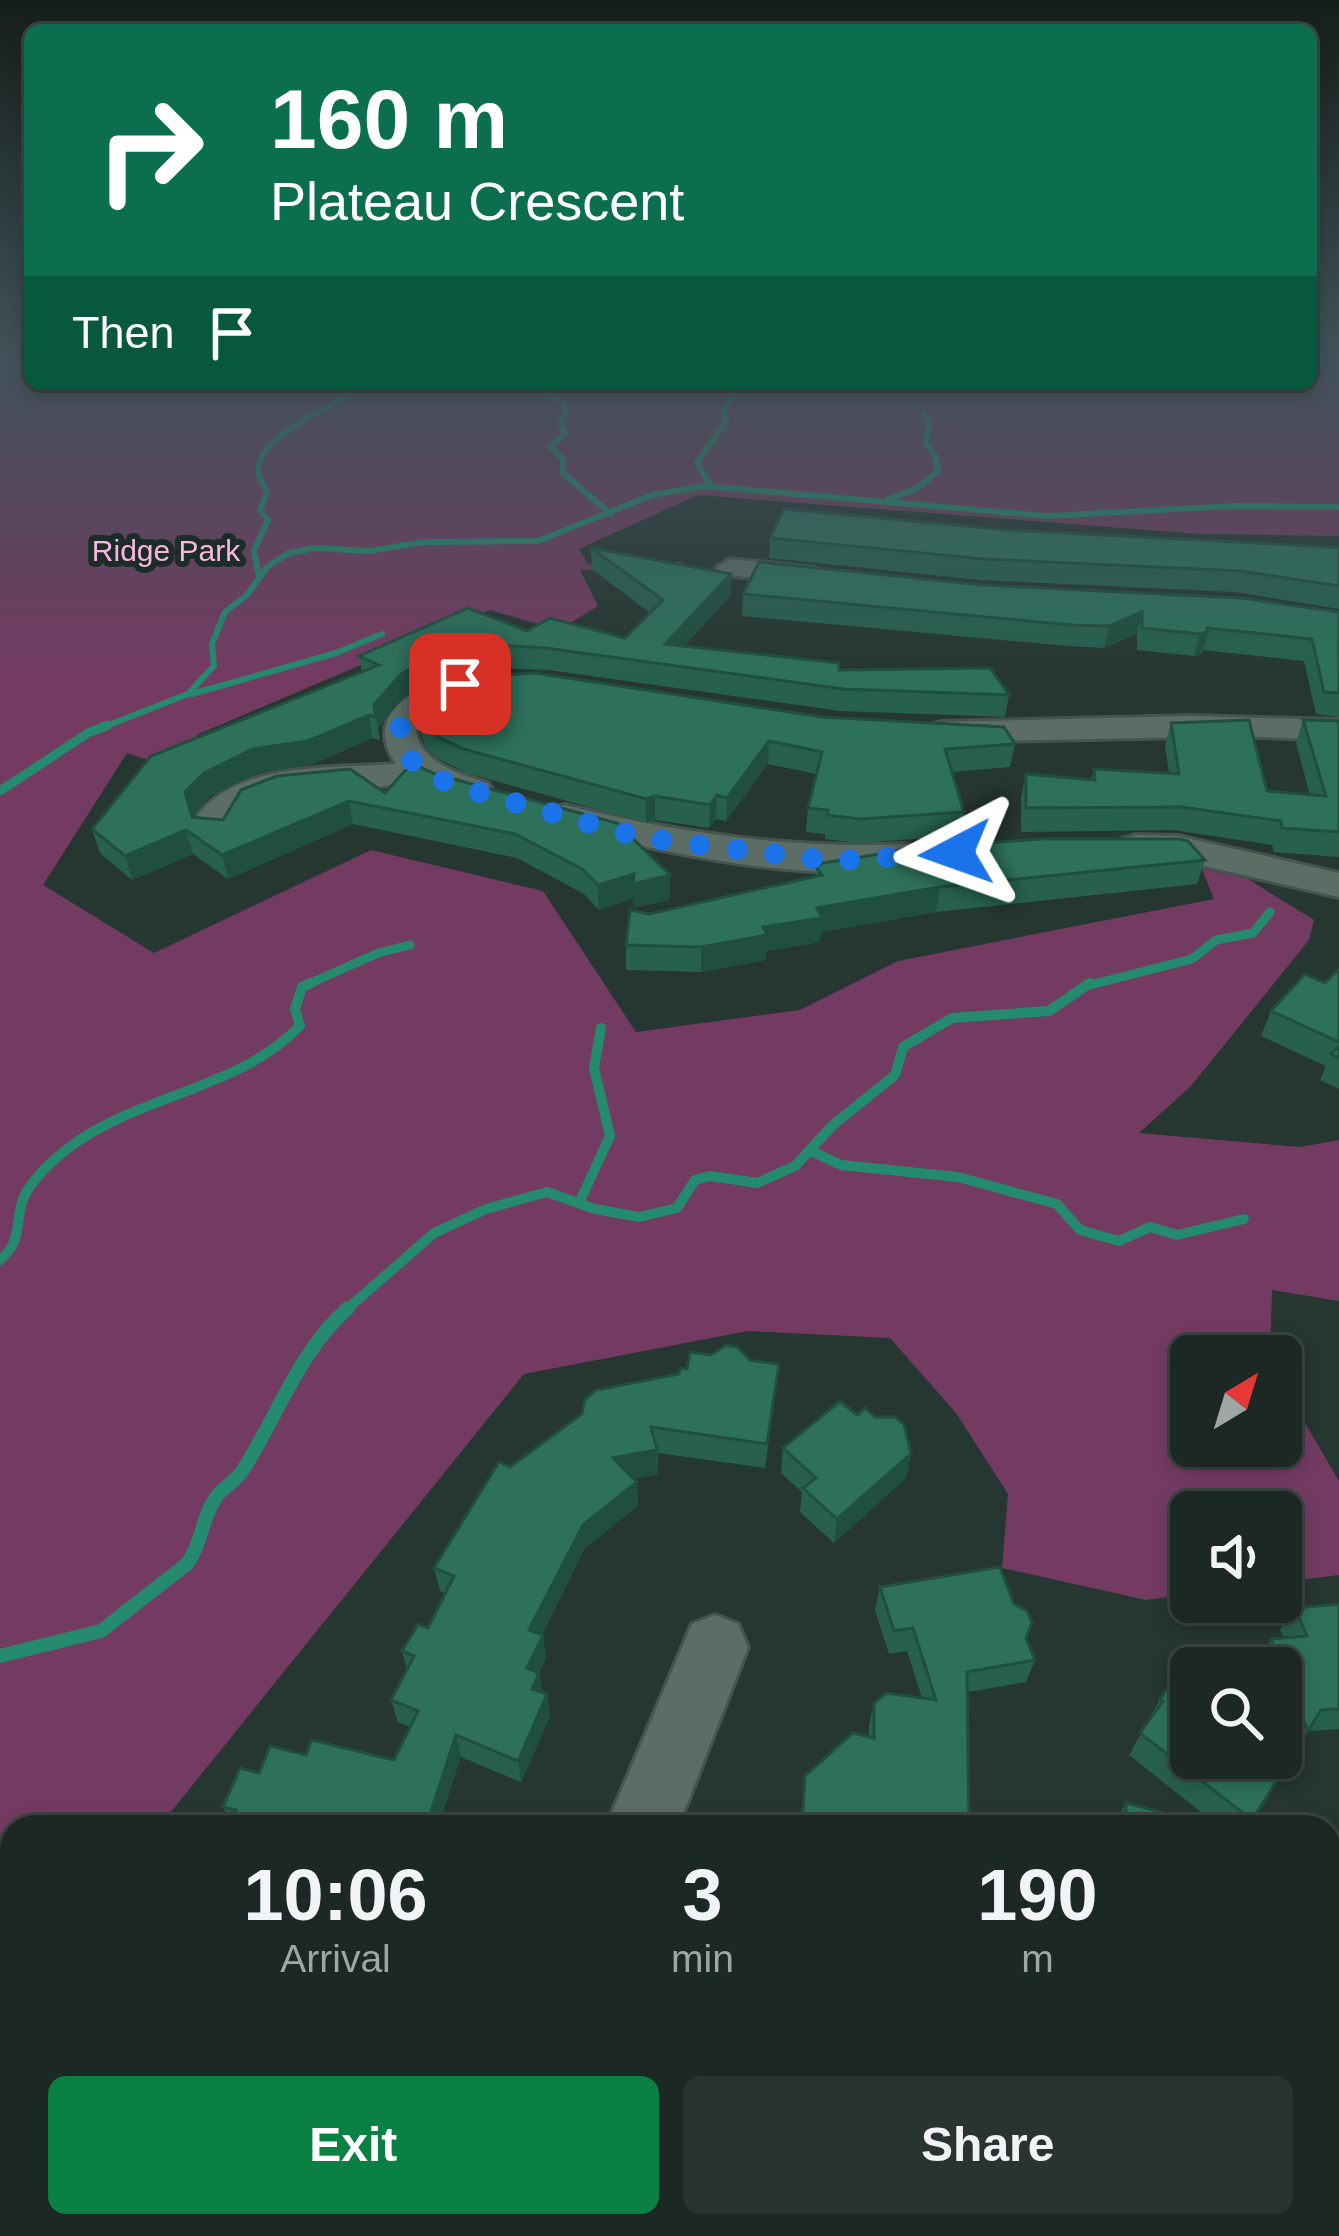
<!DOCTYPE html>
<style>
body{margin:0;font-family:Arial,sans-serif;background:#293431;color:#f1f3f6;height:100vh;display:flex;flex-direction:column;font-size:45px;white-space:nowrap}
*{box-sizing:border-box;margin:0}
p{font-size:39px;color:#a0a6a6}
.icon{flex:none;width:66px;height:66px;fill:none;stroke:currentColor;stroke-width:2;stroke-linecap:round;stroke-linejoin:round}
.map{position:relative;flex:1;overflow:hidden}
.details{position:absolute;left:0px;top:1815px;width:1341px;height:423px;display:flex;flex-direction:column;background:#1c2824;border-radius:36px 36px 0 0;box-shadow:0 6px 18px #0003,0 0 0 3px #3a4441}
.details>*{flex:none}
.guide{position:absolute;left:24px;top:24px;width:1293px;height:366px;border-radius:18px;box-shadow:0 6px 18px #0003,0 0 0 3px #3a4441;background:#0b6e4f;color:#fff;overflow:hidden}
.needle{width:78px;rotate:38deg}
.tools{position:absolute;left:1170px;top:1335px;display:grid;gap:24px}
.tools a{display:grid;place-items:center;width:132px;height:132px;border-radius:18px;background:#1c2824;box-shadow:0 6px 18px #0003,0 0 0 3px #3a4441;font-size:60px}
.pin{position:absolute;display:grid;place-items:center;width:102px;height:102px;color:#fff;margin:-51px;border-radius:24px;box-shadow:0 6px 18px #0006}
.me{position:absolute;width:132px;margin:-66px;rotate:266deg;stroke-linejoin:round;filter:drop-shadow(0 0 9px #0008)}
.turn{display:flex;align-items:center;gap:42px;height:252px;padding:0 48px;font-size:54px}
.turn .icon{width:156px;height:156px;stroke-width:2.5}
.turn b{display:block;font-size:84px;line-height:102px}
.then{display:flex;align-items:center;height:114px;padding:0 48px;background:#0003;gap:24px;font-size:45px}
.eta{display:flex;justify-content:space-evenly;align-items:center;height:204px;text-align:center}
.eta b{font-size:72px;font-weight:700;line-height:84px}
.cta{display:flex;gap:24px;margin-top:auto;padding:24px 48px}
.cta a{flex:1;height:138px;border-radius:18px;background:#0b8043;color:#fff;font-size:48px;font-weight:700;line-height:138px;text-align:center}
.cta a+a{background:#293431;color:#f1f3f6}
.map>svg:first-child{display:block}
</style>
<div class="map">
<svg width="1339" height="2236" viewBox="0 0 1339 2236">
<rect width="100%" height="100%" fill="#263630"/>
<!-- green -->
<path fill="#733b62" d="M 0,360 L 30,360 L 30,384 L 1311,384 L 1311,360 L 1339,360 L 1339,536 L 1200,534 L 698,495 L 579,549 L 588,564 L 682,562 L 681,567 L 580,570 L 598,606 L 559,630 L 490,610 L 199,734 L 163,765 L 127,753 L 43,885 L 154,953 L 371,850 L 543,891 L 636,1032 L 800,1010 L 898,961 L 1214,899 L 1202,869 L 1248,879 L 1314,920 L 1309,940 L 1191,1086 L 1139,1133 L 1300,1147 L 1339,1140 L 1339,1301 L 1272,1290 L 1270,1356 L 1191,1356 L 1191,1446 L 1281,1446 L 1281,1382 L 1339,1481 L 1339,1575 L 1281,1582 L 1281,1512 L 1191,1512 L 1191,1594 L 1146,1600 L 1002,1568 L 1008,1494 L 956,1413 L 890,1338 L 748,1331 L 524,1374 L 166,1818 L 125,1827 L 12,1827 L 12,1853 L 0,1856 Z"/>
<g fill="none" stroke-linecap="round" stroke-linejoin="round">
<!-- stream-far3 -->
<g stroke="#248b6e" stroke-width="6">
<path d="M 529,384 L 563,403 L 566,413 L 560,424 L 565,434 L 550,446 L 563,459 L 563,473 L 611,514"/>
<path d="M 712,487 L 697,463 L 726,421 L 723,410 L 735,395 L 752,386"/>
<path d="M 888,499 L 918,488 L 938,471 L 936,457 L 925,442 L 930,425 L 924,414"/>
<path d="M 259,576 L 254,551 L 268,520 L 260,510 L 267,492 C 265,486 260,481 259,474 C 251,436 342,404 366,384"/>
<path d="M 192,694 L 336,653 L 382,634"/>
<path d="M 101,728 L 188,694 L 214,666 L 212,644 L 225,612 L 247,595 L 268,566 L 289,553 L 314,548 L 369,551 L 424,542 L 538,541 L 652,495 L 704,486 L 1047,516 L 1233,506 L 1339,507"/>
</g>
<!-- stream-far2 -->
<g stroke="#248b6e" stroke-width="9">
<path d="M 0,791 L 88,733 L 108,725"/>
<path d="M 304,986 L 378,953 L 410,945"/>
<path d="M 1086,986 L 1192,959 L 1216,940 L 1253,933 L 1270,912"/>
</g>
<!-- stream-far1 -->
<g stroke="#248b6e" stroke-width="10">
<path d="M 811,1151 L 841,1165 L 958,1177 L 1057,1204 L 1080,1230 L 1119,1241 L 1150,1227 L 1177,1235 L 1244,1219"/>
<path d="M 580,1201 L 610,1136 L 594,1068 L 601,1028"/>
<path d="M 0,1260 C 22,1241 15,1226 22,1202 C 28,1182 55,1158 71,1146 C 142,1094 237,1090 300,1026 L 295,1009 L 302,987 L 311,983"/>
<path d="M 345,1311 L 434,1233 L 486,1209 L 547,1192 L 595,1209 L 639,1217 L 677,1208 L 695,1180 L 710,1176 L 757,1183 L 795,1166 L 833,1125 L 895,1075 L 903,1047 L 952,1018 L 1049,1011 L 1090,983"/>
</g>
<!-- stream -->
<path stroke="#248b6e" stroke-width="14" d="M 0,1656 L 101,1631 L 187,1564 C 202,1544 202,1516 217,1496 C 224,1487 236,1481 243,1470 C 278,1415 299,1351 348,1308"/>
<!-- minor casing -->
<g stroke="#46534f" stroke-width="6">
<g id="minor">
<path d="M 730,559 L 815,568 L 830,577 L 815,586 L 720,574 L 716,568 Z"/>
<path d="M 473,674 L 493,676 L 497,683 L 493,690 C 463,697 433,702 416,730 C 420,763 460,774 488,783 L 493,791 L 488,799 C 460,806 441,783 416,782 C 401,781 384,787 369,788 C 323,791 268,786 233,821 L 235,831 L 229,839 L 203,839 L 195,819 C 236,760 332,769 396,764 C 358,708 427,682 473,674 Z"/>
<path d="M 1191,716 L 1339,720 L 1339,740 L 1240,736 L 942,742 L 930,739 L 925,732 L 930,725 L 942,722 Z"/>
<path d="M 565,805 C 678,833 789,849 905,844 L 919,848 L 924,856 L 919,864 C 819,889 651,850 552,824 L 546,816 L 552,808 Z"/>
<path d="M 1136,835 L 1178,836 L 1339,873 L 1339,897 L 1178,860 L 1122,855 L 1117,847 L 1122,839 Z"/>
<path d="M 715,1615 L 738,1624 L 748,1647 L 678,1827 L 606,1827 L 692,1624 Z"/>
<path d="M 678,2226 L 767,2226 L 771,2236 L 682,2236 Z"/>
</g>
</g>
<!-- minor -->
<use href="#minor" fill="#5c6d66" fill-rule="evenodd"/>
</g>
<!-- wall -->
<g fill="#27614e">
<path d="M 1007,530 L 1339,548 L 1339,609 L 1235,592 L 980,580 L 769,558 L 770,538 Z"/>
<path d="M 591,548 L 731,595 L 684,646 L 1009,695 L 1005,717 L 840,711 L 548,670 L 498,668 L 459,673 L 428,681 L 403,698 L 378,728 L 380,740 L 372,738 L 313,764 L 258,773 L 210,796 L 192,816 L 223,820 L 385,793 L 412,763 L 670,900 L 633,908 L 633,898 L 599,910 L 584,894 L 517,858 L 353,824 L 228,879 L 193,854 L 132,880 L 100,853 L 92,829 L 362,672 L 359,656 L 527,631 L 625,638 L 650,613 L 592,569 Z"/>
<path d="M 983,585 L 1339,612 L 1339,717 L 1316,714 L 1304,661 L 1203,650 L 1202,654 L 1194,656 L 1137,650 L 1137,634 L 1104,648 L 1068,646 L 742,616 L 743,594 Z"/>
<path d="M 417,709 L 822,717 L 1015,744 L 1010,767 L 952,772 L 964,812 L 960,836 L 857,843 L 825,839 L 825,834 L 806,832 L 808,808 L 816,774 L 768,764 L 726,821 L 716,819 L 709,828 L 655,820 L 646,823 L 467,773 L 437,758 L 426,748 L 420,732 Z"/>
<path d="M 1303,720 L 1339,721 L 1339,857 L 1274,852 L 1272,845 L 1174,830 L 1021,832 L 1021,797 L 1026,774 L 1091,780 L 1094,769 L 1169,773 L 1165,746 L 1171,723 L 1267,791 L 1310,795 L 1296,743 Z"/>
<path d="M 1205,860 L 1197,884 L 936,912 L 821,932 L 820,942 L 766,951 L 766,960 L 701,972 L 626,970 L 626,945 L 649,914 L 816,876 L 816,867 Z"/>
<path d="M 1339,969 L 1339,1089 L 1320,1080 L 1326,1066 L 1261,1036 L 1271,1011 L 1325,983 Z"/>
<path d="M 750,1360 L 779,1364 L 765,1468 L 658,1453 L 658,1474 L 634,1479 L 637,1482 L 638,1506 L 584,1549 L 542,1635 L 546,1658 L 539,1673 L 542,1692 L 547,1694 L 550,1716 L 521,1782 L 461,1757 L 231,1822 L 223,1807 L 259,1773 L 306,1755 L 394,1760 L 410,1727 L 398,1722 L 391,1700 L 407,1669 L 402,1651 L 428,1628 L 445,1593 L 440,1591 L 434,1568 L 510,1467 L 687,1369 Z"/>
<path d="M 857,1415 L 911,1454 L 906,1478 L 834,1543 L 800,1512 L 802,1492 L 781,1473 L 783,1448 Z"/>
<path d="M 880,1587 L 1026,1638 L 1035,1660 L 1026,1682 L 968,1692 L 969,1827 L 800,1827 L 805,1776 L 869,1737 L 869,1725 L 874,1703 L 922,1698 L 907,1651 L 889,1654 L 875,1610 Z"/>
<path d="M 1339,1604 L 1339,1729 L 1308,1731 L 1247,1827 L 1115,1827 L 1115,1823 L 1126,1803 L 1220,1827 L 1129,1755 L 1160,1699 L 1281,1758 L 1281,1668 L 1259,1668 L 1257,1662 L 1271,1639 L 1284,1638 L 1280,1630 L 1295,1608 Z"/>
<path d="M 1329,2052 L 1339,2078 L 1339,2155 L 1329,2157 Z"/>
<path d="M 920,2226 L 1042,2226 L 1033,2236 L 928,2236 Z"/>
</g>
<!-- shaded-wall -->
<g fill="#204f40">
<path d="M 731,574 L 731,595 L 665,666 L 665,644 Z"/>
<path d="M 1142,612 L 1137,634 L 1104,648 L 1109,626 Z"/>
<path d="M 1208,632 L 1202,654 L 1194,656 L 1200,634 Z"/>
<path d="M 496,645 L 498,668 L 459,673 L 428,681 L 403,698 L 378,728 L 374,705 L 400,675 L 426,659 L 457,650 Z"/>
<path d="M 369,715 L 372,738 L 313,764 L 258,773 L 210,796 L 192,816 L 185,792 L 204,773 L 253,749 Z"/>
<path d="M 769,741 L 768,764 L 726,821 L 727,798 Z"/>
<path d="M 717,795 L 716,819 L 709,828 L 710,805 Z"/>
<path d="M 655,796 L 655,820 L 646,823 L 646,799 Z"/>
<path d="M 349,801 L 353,824 L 228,879 L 222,855 Z"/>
<path d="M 186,830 L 193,854 L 132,880 L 125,856 Z"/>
<path d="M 634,874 L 670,875 L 670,900 L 633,908 L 633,898 L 599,910 L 598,885 Z"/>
<path d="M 940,887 L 936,912 L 821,932 L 820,942 L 766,951 L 766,960 L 701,972 L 701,947 L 817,908 Z"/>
<path d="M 657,1450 L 658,1474 L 614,1483 L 613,1458 Z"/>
<path d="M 911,1454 L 906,1478 L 834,1543 L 837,1519 Z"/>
<path d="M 637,1482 L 638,1506 L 584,1549 L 533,1653 L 529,1630 L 583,1525 Z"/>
<path d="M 543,1635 L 546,1658 L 531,1690 L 527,1668 Z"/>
<path d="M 539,1673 L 542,1695 L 532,1689 Z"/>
<path d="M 547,1694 L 550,1716 L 521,1782 L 518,1761 Z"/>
<path d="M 456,1735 L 461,1757 L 438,1827 L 426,1827 Z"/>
<path d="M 0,2184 L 12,2192 L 12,2226 L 16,2226 L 9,2236 L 0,2236 Z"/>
<path d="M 364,2226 L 379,2226 L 371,2233 L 372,2236 L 357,2236 Z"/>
</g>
<!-- building -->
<g fill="#2d715b" stroke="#204f40" stroke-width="3">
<path d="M 784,509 L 1007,530 L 1332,547 L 1339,548 L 1339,586 L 1241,571 L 984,559 L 770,538 Z"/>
<path d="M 591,548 L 731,574 L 665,644 L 839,663 L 839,670 L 990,668 L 1009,695 L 843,689 L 546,648 L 496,645 L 457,650 L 426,659 L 400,675 L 374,705 L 376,717 L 369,715 L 308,741 L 253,749 L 204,773 L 185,792 L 192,817 L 223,820 L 241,790 L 277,776 L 350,769 L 385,793 L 412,763 L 435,774 L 617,823 L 670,875 L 633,884 L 634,874 L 598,885 L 582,869 L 515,834 L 349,801 L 222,855 L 186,830 L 125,856 L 92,829 L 151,756 L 379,665 L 359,656 L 468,608 L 527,631 L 550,618 L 625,638 L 663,600 Z"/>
<path d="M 759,562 L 983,585 L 1241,598 L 1339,612 L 1339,693 L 1324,692 L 1312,639 L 1207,628 L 1208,632 L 1200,634 L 1142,628 L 1142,612 L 1109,626 L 1072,625 L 743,594 Z"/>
<path d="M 535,673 L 822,717 L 1004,727 L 1015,744 L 945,749 L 964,812 L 860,819 L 827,815 L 828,810 L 808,808 L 822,752 L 769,741 L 727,798 L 717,795 L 710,805 L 655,796 L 646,799 L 464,749 L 434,735 L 423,725 L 417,709 L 432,690 L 458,678 Z"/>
<path d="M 1249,720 L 1267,791 L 1326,796 L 1303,720 L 1339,721 L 1339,832 L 1282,828 L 1281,821 L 1181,807 L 1026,808 L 1026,774 L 1095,780 L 1094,769 L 1179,774 L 1171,723 Z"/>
<path d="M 1043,839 L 1180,839 L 1188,841 L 1205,860 L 940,887 L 817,908 L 822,918 L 763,927 L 767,935 L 701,947 L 626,945 L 630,910 L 649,914 L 822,875 L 816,867 L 823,863 L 925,847 Z"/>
<path d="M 1339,969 L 1339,1042 L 1271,1011 L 1305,974 L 1325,983 Z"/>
<path d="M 1339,1046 L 1339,1058 L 1331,1054 Z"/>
<path d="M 726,1345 L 737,1347 L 750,1360 L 779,1364 L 767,1444 L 651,1427 L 657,1450 L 613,1458 L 637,1482 L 583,1525 L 529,1630 L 543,1635 L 527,1668 L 539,1673 L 532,1689 L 547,1694 L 518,1761 L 456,1735 L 426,1827 L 229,1827 L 236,1810 L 223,1807 L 240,1768 L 259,1773 L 270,1746 L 306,1755 L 312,1740 L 394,1760 L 418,1711 L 391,1700 L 414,1656 L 402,1651 L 418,1624 L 428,1628 L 454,1576 L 434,1568 L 499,1462 L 510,1467 L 582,1414 L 585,1399 L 596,1390 L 679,1374 L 680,1368 L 687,1369 L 690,1352 L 711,1355 Z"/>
<path d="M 840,1401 L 857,1415 L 865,1408 L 875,1417 L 895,1417 L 904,1424 L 911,1454 L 837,1519 L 803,1488 L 816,1478 L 783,1448 Z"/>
<path d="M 1000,1567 L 1014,1604 L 1027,1611 L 1032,1623 L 1026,1638 L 1035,1660 L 967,1672 L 969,1827 L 802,1827 L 805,1776 L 853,1733 L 874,1738 L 874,1703 L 886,1693 L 936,1700 L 913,1628 L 894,1631 L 880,1587 Z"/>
<path d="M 1339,1604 L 1339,1709 L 1321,1710 L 1308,1731 L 1271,1639 L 1307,1636 L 1295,1608 Z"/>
<path d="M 1190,1654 L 1210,1668 L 1191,1668 L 1191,1758 L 1281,1758 L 1281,1720 L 1304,1737 L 1252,1820 L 1140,1733 L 1163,1701 L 1160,1699 Z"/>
<path d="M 1126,1803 L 1221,1827 L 1126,1827 Z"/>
<path d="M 1329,2052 L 1339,2078 L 1339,2145 L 1329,2147 Z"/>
<path d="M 240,2226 L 364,2226 L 365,2229 L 357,2236 L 245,2236 Z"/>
<path d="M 937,2226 L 1042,2226 L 1033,2236 L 944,2236 Z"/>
</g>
<!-- sky -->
<linearGradient id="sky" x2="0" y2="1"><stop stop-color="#151e1a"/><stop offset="0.53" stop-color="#415259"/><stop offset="1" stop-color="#415259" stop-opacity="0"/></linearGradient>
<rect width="1339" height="673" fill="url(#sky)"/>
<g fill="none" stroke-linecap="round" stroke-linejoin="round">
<!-- route -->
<path stroke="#1a73e8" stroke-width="21" stroke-dasharray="0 37.8" d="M 460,684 L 412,710 L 398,731 L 406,754 L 421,770 L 452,785 L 643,838 L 832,861 L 956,853"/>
</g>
<g text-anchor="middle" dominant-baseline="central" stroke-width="12" stroke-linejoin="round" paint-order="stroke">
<!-- far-park labels -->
<g font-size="30" fill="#f9b6e2" stroke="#1c2c26">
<text x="166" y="550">Ridge Park</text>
</g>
</g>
</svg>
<div class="tools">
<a><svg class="needle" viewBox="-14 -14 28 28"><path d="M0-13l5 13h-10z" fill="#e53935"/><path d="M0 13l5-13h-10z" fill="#a0a6a6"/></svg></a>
<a><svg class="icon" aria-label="sound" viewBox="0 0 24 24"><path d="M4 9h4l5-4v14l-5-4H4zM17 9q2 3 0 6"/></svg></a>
<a><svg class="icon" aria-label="search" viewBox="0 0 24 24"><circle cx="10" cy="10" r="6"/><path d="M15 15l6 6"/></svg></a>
</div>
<div class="pin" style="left:460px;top:684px;background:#d93025"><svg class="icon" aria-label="arrive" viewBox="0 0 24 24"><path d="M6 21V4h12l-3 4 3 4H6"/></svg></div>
<svg class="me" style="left:956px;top:853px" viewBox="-20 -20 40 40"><path d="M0-17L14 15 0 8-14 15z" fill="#1a73e8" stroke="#fff" stroke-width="4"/></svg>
<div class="guide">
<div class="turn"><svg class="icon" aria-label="right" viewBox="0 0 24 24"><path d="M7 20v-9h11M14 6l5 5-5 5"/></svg><div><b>160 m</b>Plateau Crescent</div></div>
<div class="then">Then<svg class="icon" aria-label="arrive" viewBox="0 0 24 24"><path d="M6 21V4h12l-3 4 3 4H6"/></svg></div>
</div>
<section class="details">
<div class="eta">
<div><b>10:06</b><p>Arrival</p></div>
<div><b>3</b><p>min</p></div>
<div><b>190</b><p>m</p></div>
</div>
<div class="cta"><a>Exit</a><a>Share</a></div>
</section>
</div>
